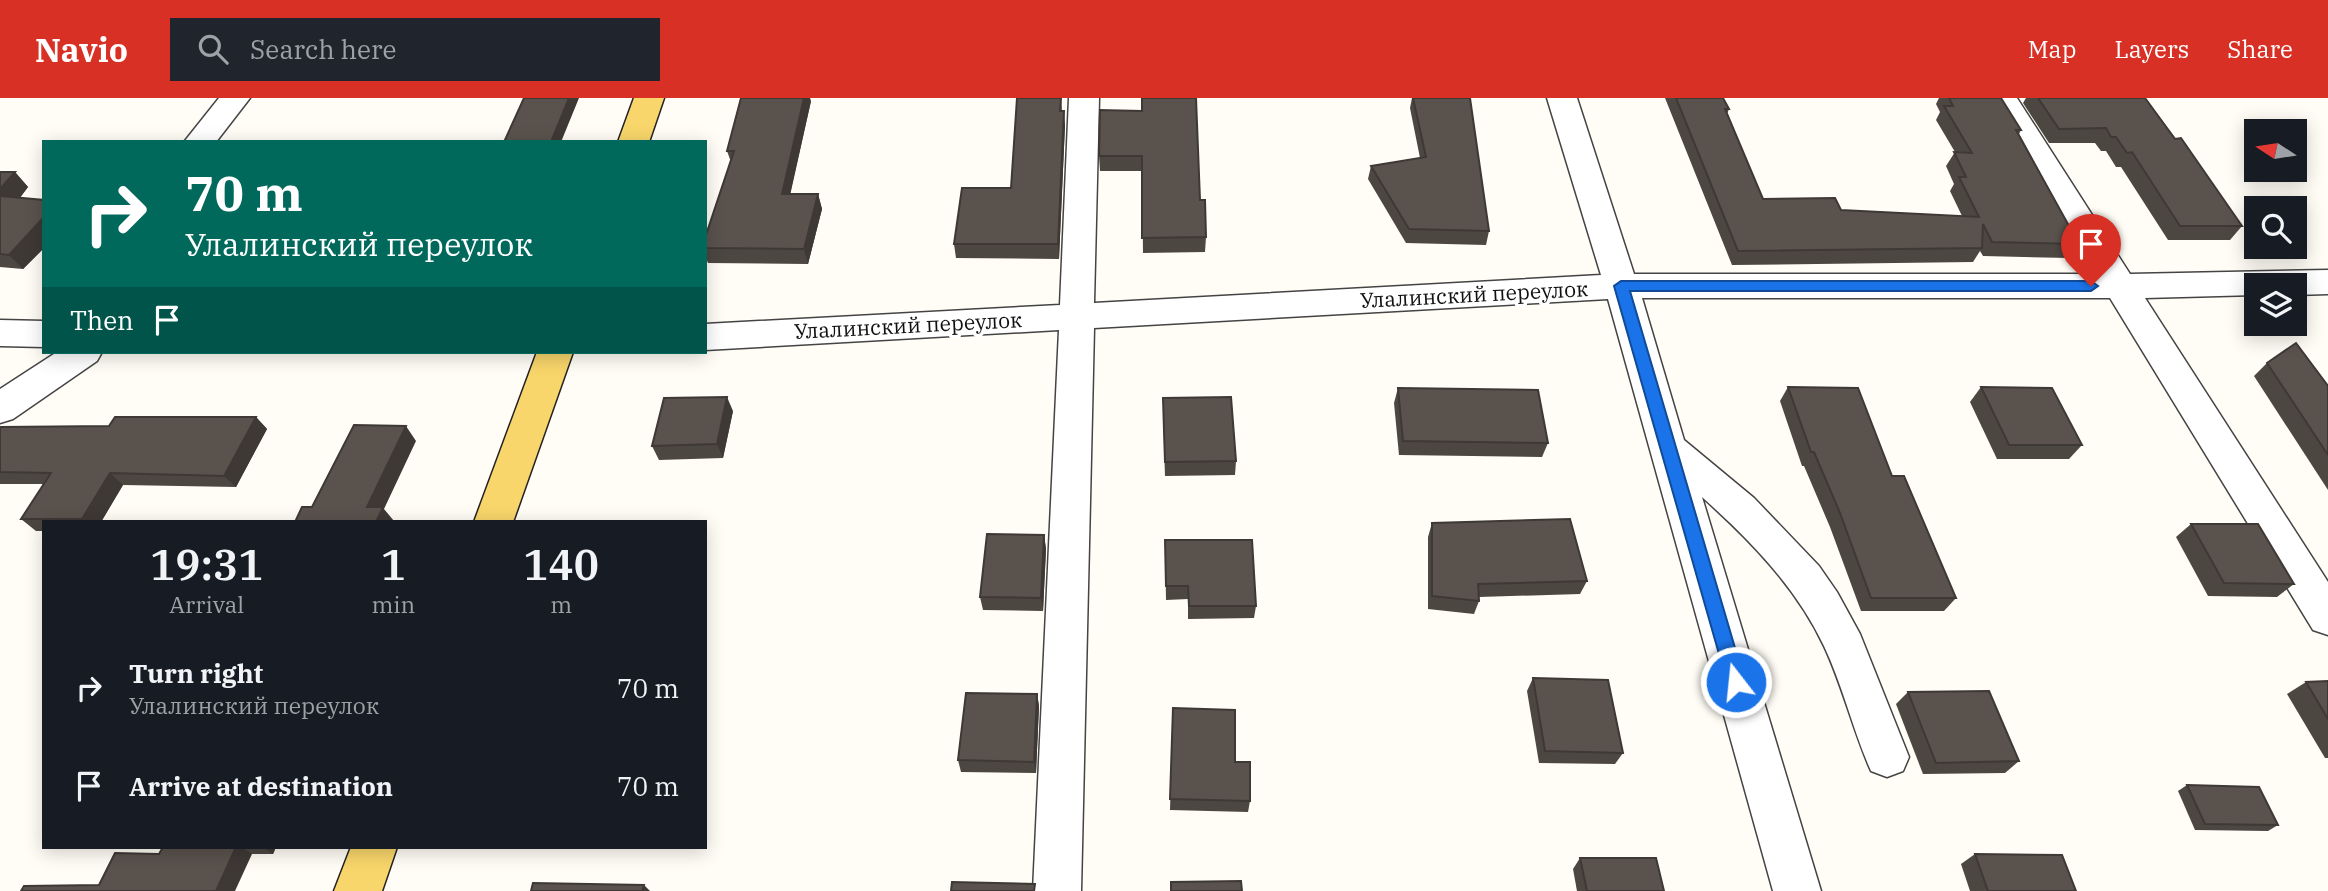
<!DOCTYPE html>
<meta charset="utf-8">
<style>
body{margin:0;font-family:"IBM Plex Serif",serif;background:#20242c;color:#f1f3f6;height:100vh;display:flex;flex-direction:column;font-size:26px;white-space:nowrap}
*{box-sizing:border-box;margin:0}
p{font-size:23px;color:#9ea1a6}
.icon{flex:none;width:38px;height:38px;fill:none;stroke:currentColor;stroke-width:2;stroke-linecap:round;stroke-linejoin:round}
.map{position:relative;flex:1;overflow:hidden}
.details{position:absolute;left:42px;top:422px;width:665px;height:329px;display:flex;flex-direction:column;background:#171b24;border-radius:0px;box-shadow:0 4px 18px #0003}
.details>*{flex:none}
.hud{position:absolute;left:42px;top:42px;width:665px;height:214px;border-radius:0px;box-shadow:0 4px 18px #0003;background:#00695c;color:#fff;overflow:hidden}
.needle{width:46px;rotate:282deg}
.buttons{position:absolute;left:2244px;top:21px;display:grid;gap:14px}
.buttons a{display:grid;place-items:center;width:63px;height:63px;border-radius:0px;background:#171b24;box-shadow:0 4px 18px #0003;font-size:35px}
.pin{position:absolute;display:grid;place-items:center;width:60px;height:60px;color:#fff;margin:-72px -30px;border-radius:50% 50% 50% 0;rotate:-45deg;box-shadow:0 0 7px #0007}
.pin .icon{rotate:45deg}
.me{position:absolute;width:77px;margin:-38px;rotate:344deg;stroke-linejoin:round;filter:drop-shadow(0 0 5px #0008)}
.turn{display:flex;align-items:center;gap:24px;height:147px;padding:0 28px;font-size:32px}
.turn .icon{width:91px;height:91px;stroke-width:2.5}
.turn b{display:block;font-size:49px;line-height:60px}
.then{display:flex;align-items:center;height:66px;padding:0 28px;background:#0003;gap:14px;font-size:26px}
.eta{display:flex;justify-content:space-evenly;align-items:center;height:119px;text-align:center}
.eta b{font-size:42px;font-weight:600;line-height:49px}
ul{padding:0;list-style:none}
li{display:flex;align-items:center;gap:21px;height:98px;padding:0 28px}
li div{flex:1}
li b{display:block;font-size:26px}
li em{font-style:normal}
header{display:flex;align-items:center;gap:42px;box-sizing:border-box;height:98px;padding:0 35px;background:#d93025;color:#fff}
header strong{font-size:33px}
nav{display:flex;gap:38px;margin-inline-start:auto;font-size:24px}
.search{width:490px;height:63px;background:#20242c;display:flex;align-items:center;gap:18px;box-sizing:border-box;padding:0 24px;border-radius:0px;color:#9ea1a6;font-size:26px}
.map>svg:first-child{display:block}
</style>
<header>
<strong>Navio</strong>
<div class="search"><svg class="icon" aria-label="search" viewBox="0 0 24 24"><circle cx="10" cy="10" r="6"/><path d="M15 15l6 6"/></svg>Search here</div>
<nav><a>Map</a><a>Layers</a><a>Share</a></nav>
</header>
<div class="map">
<svg width="2328" height="793" viewBox="0 0 2328 793">
<rect width="100%" height="100%" fill="#fffdf5"/>
<g fill="none" stroke-linecap="round" stroke-linejoin="round">
<!-- minor casing -->
<g stroke="#444" stroke-width="3">
<g id="minor">
<path d="M 219,0 L 250,0 L 216,44 L 184,44 Z"/>
<path d="M 1069,0 L 1099,0 L 1094,205 L 1601,177 L 1547,0 L 1577,0 L 1634,176 L 2095,176 L 1987,0 L 2017,0 L 2130,176 L 2328,172 L 2328,196 L 2294,197 L 2294,187 L 2256,187 L 2256,197 L 2145,200 L 2328,484 L 2328,537 L 2313,532 L 2110,200 L 1642,200 L 1684,342 L 1754,400 L 1819,468 L 1837,494 L 1860,536 L 1909,659 L 1903,673 L 1887,679 L 1871,673 C 1853,633 1843,588 1824,548 C 1796,489 1750,442 1702,399 L 1821,793 L 1773,793 L 1608,201 L 1094,230 L 1081,793 L 1033,793 L 1059,232 L 705,252 L 705,226 L 1060,207 Z"/>
<path d="M 0,222 L 44,223 L 44,249 L 0,248 Z"/>
<path d="M 57,254 L 102,254 L 97,263 L 13,321 L 0,325 L 0,291 Z"/>
</g>
</g>
<!-- major casing -->
<g stroke="#222" stroke-width="3">
<g id="major">
<path d="M 634,0 L 664,0 L 649,44 L 618,44 Z"/>
<path d="M 537,254 L 573,254 L 513,424 L 474,424 Z"/>
<path d="M 351,749 L 397,749 L 382,793 L 334,793 Z"/>
</g>
</g>
<!-- minor -->
<use href="#minor" fill="#fff" fill-rule="evenodd"/>
<!-- major -->
<use href="#major" fill="#f9d66b" fill-rule="evenodd"/>
</g>
<!-- wall -->
<g fill="#4d4742">
<path d="M 1017,0 L 1061,0 L 1062,13 L 1065,27 L 1059,161 L 956,160 L 954,146 L 1011,90 Z"/>
<path d="M 1412,0 L 1470,0 L 1489,133 L 1486,147 L 1406,145 L 1368,81 L 1371,68 L 1420,60 L 1410,10 Z"/>
<path d="M 1665,0 L 1723,0 L 1729,11 L 1727,16 L 1763,101 L 1841,112 L 1962,118 L 1950,93 L 1954,86 L 1946,68 L 1955,54 L 1936,22 L 1940,14 L 1936,6 L 1939,0 L 2001,0 L 2021,32 L 2019,36 L 2079,146 L 2069,160 L 1983,158 L 1980,153 L 1973,164 L 1732,167 Z"/>
<path d="M 2026,0 L 2145,0 L 2242,128 L 2230,142 L 2168,142 L 2121,69 L 2116,69 L 2106,53 L 2101,53 L 2095,45 L 2049,45 L 2023,5 Z"/>
<path d="M 811,3 L 790,96 L 818,96 L 822,111 L 808,166 L 708,165 L 705,158 L 705,140 L 731,64 L 727,53 Z"/>
<path d="M 1142,13 L 1200,102 L 1206,139 L 1205,154 L 1143,155 L 1142,73 L 1100,73 L 1099,58 Z"/>
<path d="M 0,74 L 15,74 L 28,89 L 20,100 L 44,102 L 44,150 L 23,171 L 0,169 Z"/>
<path d="M 2267,265 L 2328,288 L 2328,392 L 2254,278 Z"/>
<path d="M 1788,289 L 1892,378 L 1956,500 L 1944,513 L 1861,513 L 1830,429 L 1804,368 L 1802,368 L 1780,303 Z"/>
<path d="M 1981,289 L 2082,347 L 2069,361 L 1997,361 L 1970,304 Z"/>
<path d="M 1398,290 L 1548,345 L 1542,359 L 1399,357 L 1394,305 Z"/>
<path d="M 733,313 L 723,360 L 659,362 L 652,348 Z"/>
<path d="M 1163,315 L 1236,363 L 1235,377 L 1165,378 Z"/>
<path d="M 256,319 L 267,331 L 236,389 L 123,387 L 101,424 L 44,424 L 44,433 L 36,433 L 21,421 L 43,386 L 0,386 L 0,329 L 109,328 Z"/>
<path d="M 1432,425 L 1587,483 L 1580,496 L 1479,499 L 1479,503 L 1474,516 L 1428,511 L 1428,439 Z"/>
<path d="M 2191,426 L 2294,486 L 2277,499 L 2208,498 L 2176,439 Z"/>
<path d="M 1044,437 L 1046,451 L 1043,513 L 983,512 L 980,499 Z"/>
<path d="M 1165,442 L 1256,508 L 1254,520 L 1188,521 L 1188,501 L 1166,502 Z"/>
<path d="M 1533,580 L 1623,655 L 1615,666 L 1539,665 L 1527,593 Z"/>
<path d="M 2328,583 L 2328,660 L 2325,660 L 2287,596 L 2306,584 Z"/>
<path d="M 1908,594 L 2019,663 L 2005,675 L 1923,676 L 1896,606 Z"/>
<path d="M 1037,596 L 1039,608 L 1036,675 L 961,674 L 958,662 Z"/>
<path d="M 1173,610 L 1235,664 L 1250,703 L 1248,714 L 1170,712 Z"/>
<path d="M 2187,687 L 2278,727 L 2268,733 L 2195,732 L 2178,693 Z"/>
<path d="M 163,749 L 276,749 L 273,756 L 252,756 L 99,787 L 159,756 Z"/>
<path d="M 1975,756 L 2076,793 L 1970,793 L 1961,766 Z"/>
<path d="M 1580,760 L 1664,793 L 1577,793 L 1573,771 Z"/>
</g>
<!-- shaded-wall -->
<g fill="#3f3936">
<path d="M 569,0 L 579,0 L 561,44 L 551,44 Z"/>
<path d="M 804,0 L 810,0 L 811,3 L 787,111 L 782,96 Z"/>
<path d="M 1064,13 L 1065,27 L 1059,161 L 1058,146 Z"/>
<path d="M 15,74 L 28,89 L 9,113 L 0,103 L 0,91 Z"/>
<path d="M 818,96 L 822,111 L 808,166 L 804,151 Z"/>
<path d="M 44,119 L 44,150 L 23,171 L 9,157 Z"/>
<path d="M 727,299 L 733,313 L 723,360 L 717,346 Z"/>
<path d="M 256,319 L 267,331 L 236,389 L 224,378 Z"/>
<path d="M 406,328 L 416,343 L 384,411 L 394,423 L 376,424 L 367,409 Z"/>
<path d="M 110,375 L 123,387 L 101,424 L 85,424 L 82,421 Z"/>
<path d="M 1044,437 L 1046,451 L 1043,513 L 1041,500 Z"/>
<path d="M 1037,596 L 1039,608 L 1036,675 L 1034,664 Z"/>
<path d="M 236,749 L 241,749 L 252,756 L 235,793 L 216,793 Z"/>
<path d="M 263,749 L 276,749 L 273,756 Z"/>
<path d="M 644,787 L 650,793 L 642,793 Z"/>
</g>
<!-- building -->
<g fill="#5a524d" stroke="#3f3936" stroke-width="2">
<path d="M 524,0 L 569,0 L 551,44 L 504,44 Z"/>
<path d="M 741,0 L 804,0 L 782,96 L 818,96 L 804,151 L 705,150 L 705,140 L 734,53 L 727,53 Z"/>
<path d="M 1017,0 L 1061,0 L 1060,13 L 1064,13 L 1058,146 L 954,146 L 962,90 L 1011,90 Z"/>
<path d="M 1142,0 L 1196,0 L 1200,102 L 1205,102 L 1206,139 L 1142,140 L 1142,58 L 1099,58 L 1100,12 L 1142,13 Z"/>
<path d="M 1413,0 L 1470,0 L 1489,133 L 1409,131 L 1371,68 L 1426,59 Z"/>
<path d="M 1676,0 L 1723,0 L 1729,11 L 1725,11 L 1763,101 L 1835,100 L 1841,112 L 1979,119 L 1959,79 L 1966,79 L 1954,54 L 1972,55 L 1944,8 L 1953,8 L 1949,0 L 2001,0 L 2021,32 L 2016,32 L 2079,146 L 1992,144 L 1983,126 L 1982,150 L 1738,153 Z"/>
<path d="M 2038,0 L 2145,0 L 2175,41 L 2181,40 L 2242,128 L 2180,128 L 2132,54 L 2127,55 L 2116,39 L 2111,39 L 2106,30 L 2059,31 Z"/>
<path d="M 0,74 L 15,74 L 0,91 Z"/>
<path d="M 0,98 L 44,102 L 44,119 L 9,157 L 0,156 Z"/>
<path d="M 2296,245 L 2328,288 L 2328,357 L 2267,265 Z"/>
<path d="M 1788,289 L 1858,290 L 1892,378 L 1904,378 L 1956,500 L 1871,500 L 1840,415 L 1814,354 L 1811,354 Z"/>
<path d="M 1981,289 L 2052,290 L 2082,347 L 2009,347 Z"/>
<path d="M 1398,290 L 1538,292 L 1548,345 L 1403,343 Z"/>
<path d="M 727,299 L 717,346 L 652,348 L 664,300 Z"/>
<path d="M 1231,299 L 1236,363 L 1165,364 L 1163,300 Z"/>
<path d="M 115,319 L 256,319 L 224,378 L 110,375 L 82,421 L 21,421 L 51,375 L 0,374 L 0,329 L 109,328 Z"/>
<path d="M 354,327 L 406,328 L 367,409 L 383,409 L 376,424 L 295,424 L 302,409 L 312,409 Z"/>
<path d="M 1570,421 L 1587,483 L 1478,486 L 1479,503 L 1432,498 L 1432,425 Z"/>
<path d="M 2191,426 L 2258,426 L 2294,486 L 2224,485 Z"/>
<path d="M 987,436 L 1044,437 L 1041,500 L 980,499 Z"/>
<path d="M 1165,442 L 1252,442 L 1256,508 L 1189,508 L 1188,488 L 1166,488 Z"/>
<path d="M 1533,580 L 1608,582 L 1623,655 L 1545,653 Z"/>
<path d="M 2328,583 L 2328,621 L 2306,584 Z"/>
<path d="M 1989,593 L 2019,663 L 1936,665 L 1908,594 Z"/>
<path d="M 966,595 L 1037,596 L 1034,664 L 958,662 Z"/>
<path d="M 1173,610 L 1235,612 L 1235,664 L 1250,664 L 1250,703 L 1170,701 Z"/>
<path d="M 2187,687 L 2259,689 L 2278,727 L 2205,726 Z"/>
<path d="M 163,749 L 236,749 L 216,793 L 21,793 L 24,788 L 99,787 L 115,755 L 159,756 Z"/>
<path d="M 1975,756 L 2062,757 L 2076,793 L 1988,793 Z"/>
<path d="M 1580,760 L 1656,760 L 1664,793 L 1587,793 Z"/>
<path d="M 1241,783 L 1242,793 L 1171,793 L 1171,784 Z"/>
<path d="M 952,784 L 1035,786 L 1034,793 L 951,793 Z"/>
<path d="M 533,785 L 644,787 L 642,793 L 531,793 Z"/>
</g>
<!-- route -->
<path fill="#1a73e8" stroke="#114b97" stroke-width="2" d="M 1621,183 L 2091,183 L 2098,188 L 2091,193 L 1630,193 L 1745,584 L 1742,590 L 1736,592 L 1730,590 L 1727,584 L 1614,188 Z"/>
<g text-anchor="middle" dominant-baseline="central" stroke-width="7" stroke-linejoin="round" paint-order="stroke">
<!-- street labels -->
<g font-size="21" fill="#111" stroke="#fff">
<text transform="translate(1474 196) rotate(-3)">Улалинский переулок</text>
<text transform="translate(908 227) rotate(-3)">Улалинский переулок</text>
</g>
</g>
</svg>
<div class="buttons">
<a><svg class="needle" viewBox="-14 -14 28 28"><path d="M0-13l5 13h-10z" fill="#e53935"/><path d="M0 13l5-13h-10z" fill="#9ea1a6"/></svg></a>
<a><svg class="icon" aria-label="search" viewBox="0 0 24 24"><circle cx="10" cy="10" r="6"/><path d="M15 15l6 6"/></svg></a>
<a><svg class="icon" aria-label="layers" viewBox="0 0 24 24"><path d="M12 4l9 5-9 5-9-5zM3 14l9 5 9-5"/></svg></a>
</div>
<div class="pin" style="left:2091px;top:188px;background:#d93025"><svg class="icon" aria-label="arrive" viewBox="0 0 24 24"><path d="M6 21V4h12l-3 4 3 4H6"/></svg></div>
<svg class="me" style="left:1736px;top:584px" viewBox="-20 -20 40 40"><circle r="17" fill="#1a73e8" stroke="#fff" stroke-width="3"/><path d="M0-11L8 9 0 5-8 9z" fill="#fff"/></svg>
<div class="hud">
<div class="turn"><svg class="icon" aria-label="right" viewBox="0 0 24 24"><path d="M7 20v-9h11M14 6l5 5-5 5"/></svg><div><b>70 m</b>Улалинский переулок</div></div>
<div class="then">Then<svg class="icon" aria-label="arrive" viewBox="0 0 24 24"><path d="M6 21V4h12l-3 4 3 4H6"/></svg></div>
</div>
<section class="details">
<div class="eta">
<div><b>19:31</b><p>Arrival</p></div>
<div><b>1</b><p>min</p></div>
<div><b>140</b><p>m</p></div>
</div>
<ul>
<li><svg class="icon" aria-label="right" viewBox="0 0 24 24"><path d="M7 20v-9h11M14 6l5 5-5 5"/></svg><div><b>Turn right</b><p>Улалинский переулок</p></div><em>70 m</em></li>
<li><svg class="icon" aria-label="arrive" viewBox="0 0 24 24"><path d="M6 21V4h12l-3 4 3 4H6"/></svg><div><b>Arrive at destination</b></div><em>70 m</em></li>
</ul>
</section>
</div>
